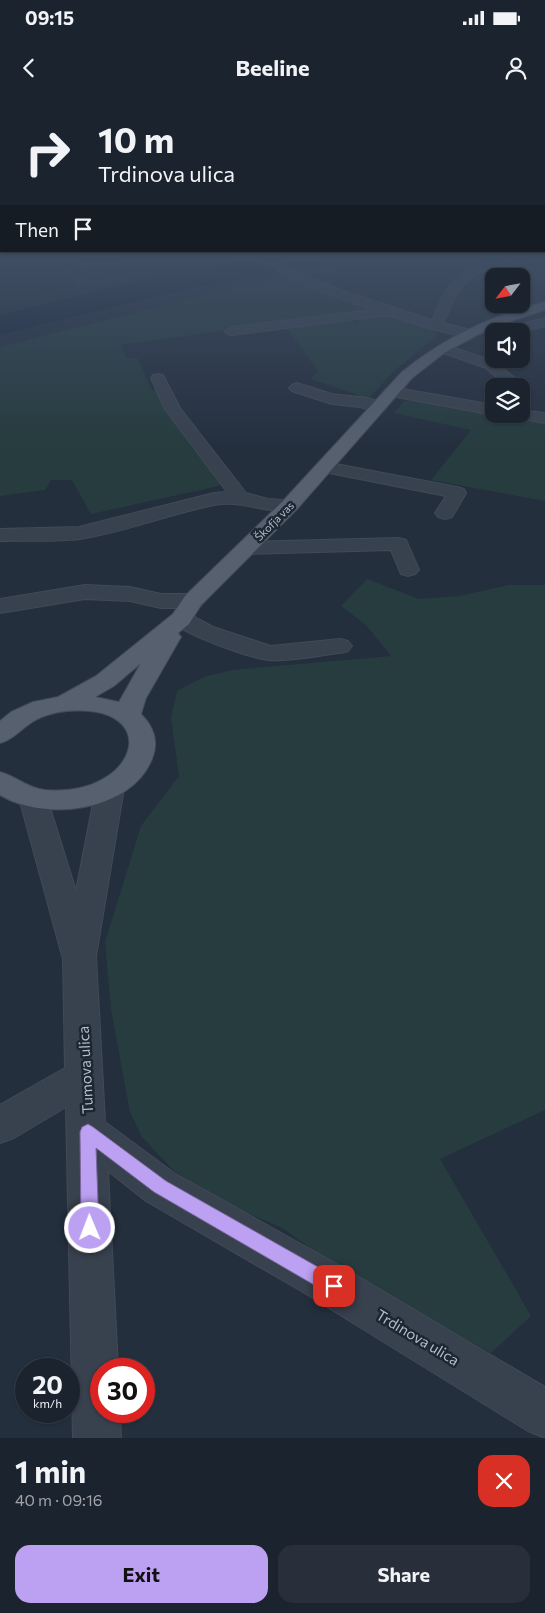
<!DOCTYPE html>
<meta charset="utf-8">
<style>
body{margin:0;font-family:Commissioner,sans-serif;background:#282f3a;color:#f1f3f6;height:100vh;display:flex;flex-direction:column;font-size:19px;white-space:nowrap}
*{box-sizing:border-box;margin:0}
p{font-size:16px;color:#a0a4aa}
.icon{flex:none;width:28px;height:28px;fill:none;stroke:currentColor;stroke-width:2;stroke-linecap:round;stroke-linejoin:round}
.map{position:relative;height:1338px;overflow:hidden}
.sheet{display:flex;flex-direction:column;background:#1b232e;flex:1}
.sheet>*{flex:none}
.top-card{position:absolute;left:0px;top:0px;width:545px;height:152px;box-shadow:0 1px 4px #0004,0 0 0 1px #39404a;background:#1b232e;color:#f1f3f6;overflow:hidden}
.needle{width:32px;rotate:238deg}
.controls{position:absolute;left:485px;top:168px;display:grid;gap:10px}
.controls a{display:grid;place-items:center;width:45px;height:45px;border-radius:10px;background:#1b232e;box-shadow:0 1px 4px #0004,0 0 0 1px #39404a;font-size:25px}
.speed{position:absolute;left:15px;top:1258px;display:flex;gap:10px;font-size:25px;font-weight:700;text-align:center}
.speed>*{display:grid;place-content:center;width:65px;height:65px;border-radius:50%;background:#1b232e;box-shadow:0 1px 4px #0004,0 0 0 1px #39404a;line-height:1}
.speed small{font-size:12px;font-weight:400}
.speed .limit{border:8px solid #d22;background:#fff;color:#111}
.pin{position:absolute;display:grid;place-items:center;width:42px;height:42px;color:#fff;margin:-21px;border-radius:10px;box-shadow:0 2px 8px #0006}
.me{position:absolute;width:55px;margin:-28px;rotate:359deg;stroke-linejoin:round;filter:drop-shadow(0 0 4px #0008)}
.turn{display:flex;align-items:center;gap:18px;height:105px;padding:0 15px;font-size:22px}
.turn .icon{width:65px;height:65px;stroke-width:2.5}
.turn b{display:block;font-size:35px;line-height:42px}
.then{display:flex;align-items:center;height:48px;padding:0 15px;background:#0003;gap:10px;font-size:19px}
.round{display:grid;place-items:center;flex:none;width:52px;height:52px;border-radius:15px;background:#282f3a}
.headline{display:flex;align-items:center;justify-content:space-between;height:85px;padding:0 15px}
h1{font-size:30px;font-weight:700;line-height:38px}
.cta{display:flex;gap:10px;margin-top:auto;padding:10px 15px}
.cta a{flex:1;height:58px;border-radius:15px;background:#bca0f2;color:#111;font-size:20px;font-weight:700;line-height:58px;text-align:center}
.cta a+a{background:#282f3a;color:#f1f3f6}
.status{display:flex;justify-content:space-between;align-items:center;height:35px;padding:0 25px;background:#1b232e;direction:ltr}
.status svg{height:14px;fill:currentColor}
header{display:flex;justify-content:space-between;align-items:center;height:65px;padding:0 15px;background:#1b232e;font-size:22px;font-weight:700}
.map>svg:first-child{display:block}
</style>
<div class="status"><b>09:15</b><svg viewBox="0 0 49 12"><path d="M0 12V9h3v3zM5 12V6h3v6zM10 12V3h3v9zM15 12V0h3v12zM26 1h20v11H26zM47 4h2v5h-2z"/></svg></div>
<header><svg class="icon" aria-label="back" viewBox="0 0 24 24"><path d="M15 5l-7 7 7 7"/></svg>Beeline<svg class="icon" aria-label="person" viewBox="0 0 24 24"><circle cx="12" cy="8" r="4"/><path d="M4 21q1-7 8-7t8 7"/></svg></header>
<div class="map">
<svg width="545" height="1338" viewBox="0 0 545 1338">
<rect width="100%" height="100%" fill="#242f3e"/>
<!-- green -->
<g fill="#263c3f">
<path d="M 46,159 L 55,159 L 66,169 L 90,183 L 150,171 L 131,160 L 201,160 L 0,206 L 79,186 Z"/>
<path d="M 335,159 L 503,159 L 372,166 L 306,175 L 286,165 Z"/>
<path d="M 545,160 L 545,186 C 518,175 505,172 476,175 L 480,169 L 524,161 Z"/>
<path d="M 292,176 L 374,210 L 121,245 L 126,258 L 137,258 L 152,290 L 158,291 L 220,381 L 219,386 L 91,414 L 72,380 L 51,380 L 45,390 L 0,396 L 0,247 L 239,186 Z"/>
<path d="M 378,215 L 390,216 L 437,233 L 436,236 L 393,272 L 370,297 L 361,296 L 311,279 L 318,271 L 285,225 L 342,218 L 356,223 L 360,220 L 357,217 Z"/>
<path d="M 418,299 L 545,322 L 545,401 L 431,380 L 471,330 L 394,313 L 404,301 Z"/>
<path d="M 367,479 L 419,499 L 459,496 L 509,485 L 545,485 L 545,1010 L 440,1059 L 531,1216 L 491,1253 L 336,1166 L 282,1128 L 236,1108 L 174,1071 L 142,1037 L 130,1012 L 111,909 L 105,842 L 141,726 L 179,676 L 171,618 L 177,591 L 204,577 L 232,570 L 391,556 L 366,525 L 341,506 Z"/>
</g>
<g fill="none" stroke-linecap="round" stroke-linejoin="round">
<!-- stream -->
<path fill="#17263c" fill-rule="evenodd" d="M 293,159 L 301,159 L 301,160 L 299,161 Z"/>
<!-- river -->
<path fill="#17263c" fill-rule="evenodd" d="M 245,159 L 323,159 L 319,165 L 192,188 L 0,235 L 0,215 L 153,178 Z"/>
<!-- minor casing -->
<g stroke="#414a57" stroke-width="2">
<g id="minor">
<path d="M 98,159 L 126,159 L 121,162 L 82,168 L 76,165 L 78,163 Z"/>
<path d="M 142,159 L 196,159 L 191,162 L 147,162 Z"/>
<path d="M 256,159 L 270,159 L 340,190 L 432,220 C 436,212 439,203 444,195 C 467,157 496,159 535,159 L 530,162 C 501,164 474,167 457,194 C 451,203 449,214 443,223 L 471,230 L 473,233 L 466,237 L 430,229 L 388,215 L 232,235 L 227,234 L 225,231 L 232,227 L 372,210 L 306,185 Z"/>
<path d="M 545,218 L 545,226 L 521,232 L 503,231 L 505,228 Z"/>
<path d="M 443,244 L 496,262 L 524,286 L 521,289 L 521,286 L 507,286 L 486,268 L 438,251 L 436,248 Z"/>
<path d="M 158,274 L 163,275 L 180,308 L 246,393 L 268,399 L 297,401 L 300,405 L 297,409 C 268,416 243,399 214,405 C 169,414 126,432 80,439 C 54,442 26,440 0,441 L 0,429 L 79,427 L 214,393 L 227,392 L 165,309 L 151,278 L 153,275 Z"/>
<path d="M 297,283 C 309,286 320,291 332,294 C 346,297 378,295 386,307 L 384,310 L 378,312 L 360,307 L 332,304 L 292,291 L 289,288 L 292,285 Z"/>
<path d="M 391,287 L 494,305 L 494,314 L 498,314 L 494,315 L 386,295 L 383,292 L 386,289 Z"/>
<path d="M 521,310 L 545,313 L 545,323 L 512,317 L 510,314 L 521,314 Z"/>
<path d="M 325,362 L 457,387 L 464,389 L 466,393 L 452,417 L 445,419 L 438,417 L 435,413 L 446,396 L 319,371 L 316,367 L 319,363 Z"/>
<path d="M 399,438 L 406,440 L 419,470 L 415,474 L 408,476 L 401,474 L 391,450 L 246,454 L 239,452 L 236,448 L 239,444 L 246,442 Z"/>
<path d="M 85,485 L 130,487 L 161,494 L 193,494 L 201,496 L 204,501 L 201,506 L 193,508 L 161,508 L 130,501 L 85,499 L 0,513 L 0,499 Z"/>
<path d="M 181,512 L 189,514 L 213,527 L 271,546 L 340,539 L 348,541 L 352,546 L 348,551 L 340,553 C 322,555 284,562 268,560 C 248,557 180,534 170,519 L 173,514 Z"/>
<path d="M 110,679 L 120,681 L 124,688 L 96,856 L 105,1022 L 174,1073 L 333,1162 L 545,1287 L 545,1338 L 528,1331 L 303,1192 L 146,1101 L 108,1071 L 118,1269 L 101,1269 L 101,1311 L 120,1311 L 121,1338 L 73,1338 L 66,1007 L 14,1038 L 0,1043 L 0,1005 L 65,968 L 63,859 L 19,698 L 23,691 L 33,688 L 43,691 L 47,698 L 76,791 L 96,688 L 100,681 Z"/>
</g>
</g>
<!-- major casing -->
<g stroke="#414a57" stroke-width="2">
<path id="major" d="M 545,202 L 545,210 L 511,221 L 477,235 L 444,253 L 412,278 L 297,409 L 201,505 L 189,524 L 178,533 L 181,537 L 146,598 L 141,614 C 154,627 159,642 152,659 C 131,712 44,722 0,695 L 0,672 C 16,676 27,688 45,690 C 138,698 166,603 67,611 C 54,612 38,617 28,625 C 18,632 12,640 0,643 L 0,621 L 11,612 L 33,602 L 58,597 L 96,576 L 173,514 L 185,496 L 283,401 L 402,272 C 445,237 492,215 545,202 ZM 141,563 L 119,602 L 95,597 L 114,586 Z"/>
</g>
<!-- minor -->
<use href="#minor" fill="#38414e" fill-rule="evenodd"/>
<!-- major -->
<use href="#major" fill="#56606e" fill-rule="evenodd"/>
</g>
<!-- sky -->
<linearGradient id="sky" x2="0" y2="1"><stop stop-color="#141a22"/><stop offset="0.46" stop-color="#3f4d63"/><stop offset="1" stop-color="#3f4d63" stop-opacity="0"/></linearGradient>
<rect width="545" height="347" fill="url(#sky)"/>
<!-- route -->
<path fill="#bca0f2" stroke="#7a689d" d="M 88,1024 L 93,1027 L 166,1081 L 341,1180 L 343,1186 L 341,1193 L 334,1195 L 328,1193 L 154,1092 L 96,1048 L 99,1128 L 96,1134 L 90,1136 L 84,1134 L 81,1128 L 80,1032 L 82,1027 Z"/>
<g text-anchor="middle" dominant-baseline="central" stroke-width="5" stroke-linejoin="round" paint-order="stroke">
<!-- far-street labels -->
<g font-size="11" fill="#b4bcc9" stroke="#1d2633">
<text transform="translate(274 421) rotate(-45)">Škofja vas</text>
</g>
<!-- near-street labels -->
<g font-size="15" fill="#b4bcc9" stroke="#1d2633">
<text transform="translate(85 970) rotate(-93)">Tumova ulica</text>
<text transform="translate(418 1237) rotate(31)">Trdinova ulica</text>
</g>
</g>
</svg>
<div class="controls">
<a><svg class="needle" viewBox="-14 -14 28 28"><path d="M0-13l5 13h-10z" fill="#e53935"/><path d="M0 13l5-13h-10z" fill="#a0a4aa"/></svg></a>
<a><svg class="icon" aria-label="sound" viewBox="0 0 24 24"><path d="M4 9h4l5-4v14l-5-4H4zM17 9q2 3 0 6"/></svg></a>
<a><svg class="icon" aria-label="layers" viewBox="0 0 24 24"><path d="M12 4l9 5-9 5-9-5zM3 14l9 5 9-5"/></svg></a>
</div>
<div class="speed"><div>20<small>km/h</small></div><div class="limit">30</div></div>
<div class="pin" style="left:334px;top:1186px;background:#d93025"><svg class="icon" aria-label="arrive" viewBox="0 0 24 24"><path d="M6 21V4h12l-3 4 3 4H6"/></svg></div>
<svg class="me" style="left:90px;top:1128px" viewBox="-20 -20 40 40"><circle r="17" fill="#bca0f2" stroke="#fff" stroke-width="3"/><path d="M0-11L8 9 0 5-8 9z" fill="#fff"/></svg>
<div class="top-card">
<div class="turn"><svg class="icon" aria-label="right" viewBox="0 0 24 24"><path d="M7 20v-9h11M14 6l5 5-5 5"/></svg><div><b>10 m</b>Trdinova ulica</div></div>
<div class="then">Then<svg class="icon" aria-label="arrive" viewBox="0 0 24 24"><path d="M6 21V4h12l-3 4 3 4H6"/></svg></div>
</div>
</div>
<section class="sheet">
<div class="headline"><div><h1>1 min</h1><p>40 m · 09:16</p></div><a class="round" style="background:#d93025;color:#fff"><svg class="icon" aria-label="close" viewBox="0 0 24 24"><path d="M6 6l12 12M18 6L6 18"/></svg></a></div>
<div class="cta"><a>Exit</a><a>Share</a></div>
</section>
